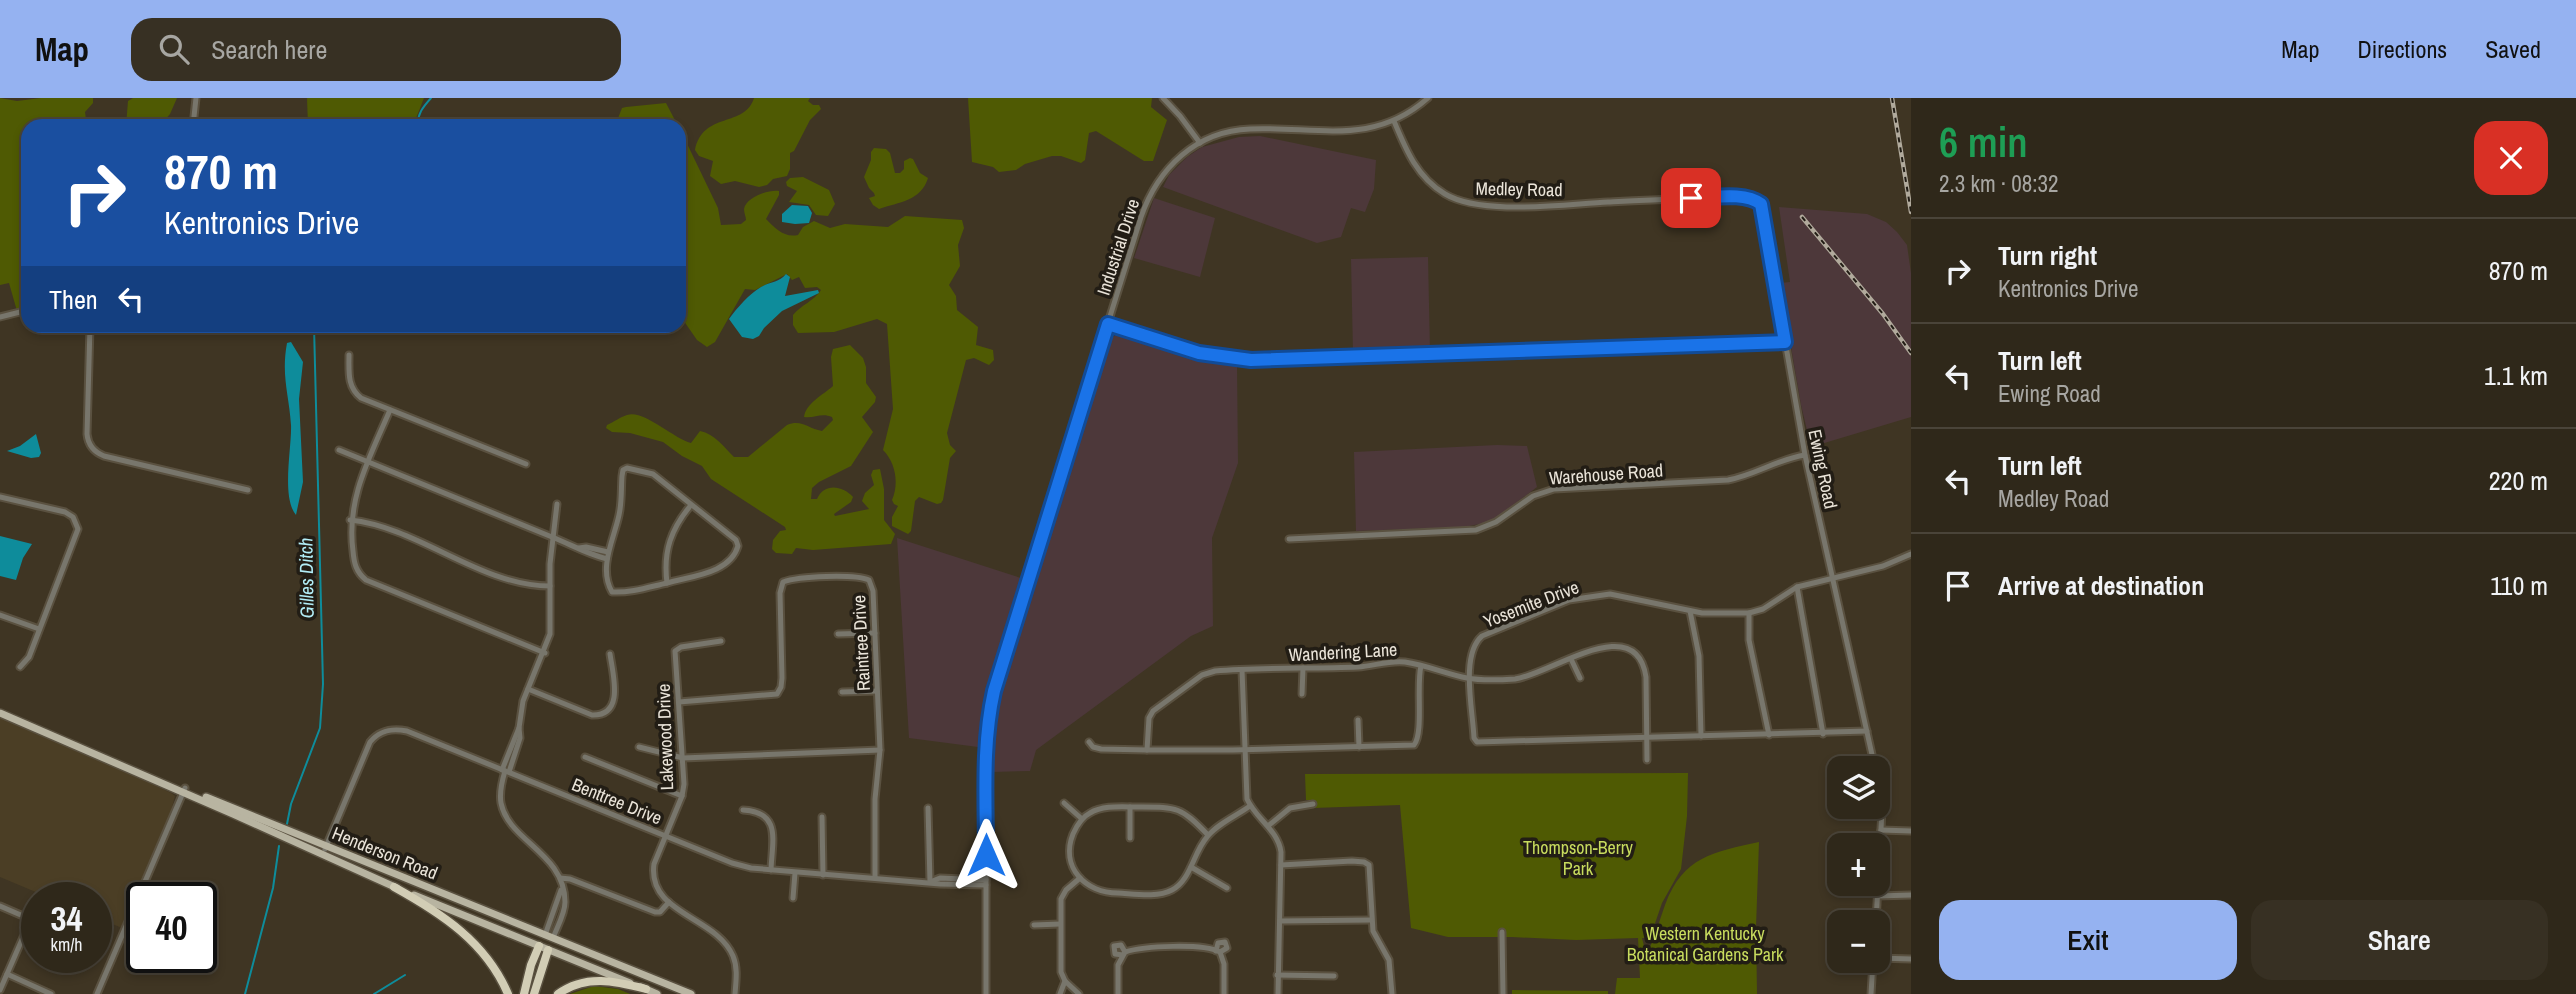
<!DOCTYPE html>
<meta charset="utf-8">
<style>
body{margin:0;font-family:"Archivo Narrow",sans-serif;background:#373023;color:#f1f3f6;height:100vh;display:flex;flex-direction:column;font-size:26px;white-space:nowrap}
*{box-sizing:border-box;margin:0}
p{font-size:23px;color:#a7a6a2}
.icon{flex:none;width:38px;height:38px;fill:none;stroke:currentColor;stroke-width:2;stroke-linecap:round;stroke-linejoin:round}
.map{position:relative;flex:1;overflow:hidden}
.side{display:flex;flex-direction:column;background:#2f281a;width:665px}
.side>*{flex:none}
.hud{position:absolute;left:21px;top:21px;width:665px;height:214px;border-radius:21px;box-shadow:0 4px 10px #0003,0 0 0 2px #4a4439;background:#1a4fa0;color:#fff;overflow:hidden}
.tools{position:absolute;left:1827px;top:658px;display:grid;gap:14px}
.tools a{display:grid;place-items:center;width:63px;height:63px;border-radius:14px;background:#2f281a;box-shadow:0 4px 10px #0003,0 0 0 2px #4a4439;font-size:35px}
.speed{position:absolute;left:21px;top:784px;display:flex;gap:14px;font-size:35px;font-weight:700;text-align:center}
.speed>*{display:grid;place-content:center;width:91px;height:91px;border-radius:50%;background:#2f281a;box-shadow:0 4px 10px #0003,0 0 0 2px #4a4439;line-height:1}
.speed small{font-size:18px;font-weight:400}
.speed .limit{border:4px solid #111;border-radius:10px;background:#fff;color:#111}
.pin{position:absolute;display:grid;place-items:center;width:60px;height:60px;color:#fff;margin:-30px;border-radius:14px;box-shadow:0 4px 10px #0006}
.me{position:absolute;width:77px;margin:-38px;rotate:0deg;stroke-linejoin:round;filter:drop-shadow(0 0 5px #0008)}
.turn{display:flex;align-items:center;gap:24px;height:147px;padding:0 28px;font-size:32px}
.turn .icon{width:91px;height:91px;stroke-width:2.5}
.turn b{display:block;font-size:49px;line-height:60px}
.then{display:flex;align-items:center;height:66px;padding:0 28px;background:#0003;gap:14px;font-size:26px}
.round{display:grid;place-items:center;flex:none;width:74px;height:74px;border-radius:21px;background:#373023}
.headline{display:flex;align-items:center;justify-content:space-between;height:119px;padding:0 28px}
h1{font-size:42px;font-weight:600;line-height:52px;color:#1e9e55}
.cta{display:flex;gap:14px;margin-top:auto;padding:14px 28px}
.cta a{flex:1;height:80px;border-radius:21px;background:#95b2f1;color:#111;font-size:28px;font-weight:600;line-height:80px;text-align:center}
.cta a+a{background:#373023;color:#f1f3f6}
ul{padding:0;list-style:none}
li{display:flex;align-items:center;gap:21px;height:105px;padding:0 28px;border-top:2px solid #4a4439}
li div{flex:1}
li b{display:block;font-size:26px}
li em{font-style:normal}
header{display:flex;align-items:center;gap:42px;box-sizing:border-box;height:98px;padding:0 35px;background:#95b2f1;color:#111}
header strong{font-size:33px}
nav{display:flex;gap:38px;margin-inline-start:auto;font-size:24px}
.search{width:490px;height:63px;background:#373023;display:flex;align-items:center;gap:18px;box-sizing:border-box;padding:0 24px;border-radius:21px;color:#a7a6a2;font-size:26px}
main{display:flex;flex:1;min-height:0}
.map>svg:first-child{display:block}
</style>
<header>
<strong>Map</strong>
<div class="search"><svg class="icon" aria-label="search" viewBox="0 0 24 24"><circle cx="10" cy="10" r="6"/><path d="M15 15l6 6"/></svg>Search here</div>
<nav><a>Map</a><a>Directions</a><a>Saved</a></nav>
</header>
<main>
<div class="map">
<svg width="1911" height="896" viewBox="0 0 1911 896">
<rect width="100%" height="100%" fill="#3f3523"/>
<!-- built -->
<path fill="#4b3e25" d="M 0,619 L 107,664 L 171,695 L 175,698 L 171,713 L 122,830 L 96,819 L 96,800 L 50,800 L 0,779 Z"/>
<!-- industrial -->
<g fill="#4d383a">
<path d="M 1260,38 L 1376,62 L 1374,91 L 1365,114 L 1351,110 L 1341,139 L 1317,145 L 1163,89 L 1169,77 L 1187,59 L 1202,49 L 1239,39 Z"/>
<path d="M 1154,100 L 1215,120 L 1200,179 L 1134,160 Z"/>
<path d="M 1779,109 L 1867,116 L 1886,124 L 1897,134 L 1907,147 L 1911,175 L 1911,319 L 1811,349 L 1801,307 L 1780,185 L 1790,184 Z"/>
<path d="M 1428,159 L 1430,253 L 1353,255 L 1351,161 Z"/>
<path d="M 1121,234 L 1202,258 L 1237,266 L 1238,365 L 1212,440 L 1213,528 L 1191,538 L 1036,652 L 1030,673 L 991,674 L 994,622 L 998,597 L 1111,240 Z"/>
<path d="M 1497,347 L 1527,348 L 1537,389 L 1491,424 L 1463,429 L 1356,433 L 1354,354 Z"/>
<path d="M 897,440 L 1024,481 L 990,589 L 978,649 L 909,640 Z"/>
</g>
<!-- green -->
<g fill="#4f5a03">
<path d="M 0,0 L 17,3 L 41,0 L 93,0 L 93,5 L 85,14 L 87,28 L 28,28 L 28,209 L 17,213 L 9,185 L 0,187 Z"/>
<path d="M 133,0 L 177,0 L 170,16 L 160,28 L 126,28 L 128,3 Z"/>
<path d="M 307,0 L 424,0 L 413,28 L 308,28 Z"/>
<path d="M 754,0 L 810,0 L 808,3 L 813,7 L 819,7 L 821,11 L 810,22 L 794,53 L 790,55 L 790,71 L 787,78 L 773,81 L 767,87 L 759,89 L 735,83 L 721,86 L 710,78 L 713,63 L 699,58 L 695,52 C 703,13 745,30 754,0 Z"/>
<path d="M 968,0 L 1152,0 L 1151,9 L 1167,22 L 1153,63 L 1144,63 L 1096,33 L 1089,35 L 1085,62 L 1081,65 L 1061,58 L 1052,58 L 1025,66 L 1016,72 L 999,74 L 993,69 L 972,64 Z"/>
<path d="M 666,5 L 678,28 L 615,28 L 622,10 L 626,9 Z"/>
<path d="M 679,29 L 718,110 L 721,127 L 741,126 L 746,122 C 746,119 744,115 744,111 C 746,99 770,91 779,93 L 779,97 L 766,121 C 775,130 784,140 798,137 L 803,129 L 814,123 L 830,130 L 845,126 L 888,129 L 905,118 L 962,122 L 964,130 L 958,147 L 960,168 L 949,187 L 956,198 L 957,212 L 978,229 L 976,247 L 993,252 L 994,262 L 989,267 L 974,260 L 966,262 L 947,335 L 950,347 L 956,353 L 950,360 L 943,402 L 941,405 L 937,406 L 919,399 L 915,403 L 911,433 L 908,436 L 892,428 L 892,419 L 898,408 L 894,406 L 892,402 C 899,386 896,365 883,352 L 893,311 L 887,226 L 877,221 L 834,234 L 798,235 L 793,227 L 793,217 C 801,207 814,203 821,192 L 817,189 L 805,190 L 799,179 L 792,182 L 787,176 L 755,192 L 745,191 L 715,244 L 707,249 L 697,242 L 679,216 Z"/>
<path d="M 874,50 L 886,51 L 890,55 L 895,75 L 900,75 L 904,71 L 904,63 L 910,60 L 913,61 L 920,75 L 928,80 C 921,103 899,104 879,111 L 873,107 L 869,100 L 875,98 L 874,95 L 869,90 L 864,79 L 871,62 L 871,54 Z"/>
<path d="M 803,79 L 829,92 L 835,106 L 828,118 L 816,117 L 809,107 L 789,104 L 797,93 L 787,88 L 786,84 L 790,80 Z"/>
<path d="M 850,247 L 863,260 L 866,269 L 866,285 L 876,299 L 875,304 L 862,319 L 873,334 L 851,368 L 819,384 L 812,390 L 811,401 L 817,401 C 824,385 842,387 853,399 L 851,404 L 834,416 L 835,418 L 869,411 L 862,403 L 865,395 L 874,387 L 871,377 L 873,372 L 880,371 L 884,391 L 884,422 L 895,436 L 891,446 L 813,452 L 796,450 L 792,456 L 776,455 L 772,451 L 773,442 L 780,433 L 786,432 L 785,429 L 711,381 L 702,368 L 682,358 L 663,344 L 630,335 L 612,334 L 606,330 L 607,327 C 614,324 620,319 627,317 C 643,311 673,340 691,345 L 700,333 C 715,336 724,349 734,359 L 748,359 L 787,327 C 802,321 808,331 822,333 L 833,322 L 832,319 C 821,314 814,321 804,319 C 806,305 823,297 833,288 L 831,259 L 833,251 Z"/>
<path d="M 1688,675 L 1687,718 L 1681,771 L 1662,805 L 1651,837 L 1650,840 L 1642,840 L 1644,848 L 1647,851 L 1650,849 C 1656,835 1660,821 1665,807 C 1683,758 1714,754 1759,744 L 1756,829 L 1757,896 L 1615,896 L 1617,880 L 1640,880 L 1638,840 L 1576,842 L 1512,839 L 1448,839 L 1411,830 L 1400,707 L 1313,710 L 1312,702 L 1306,702 L 1305,676 Z"/>
<path d="M 594,888 L 618,891 L 630,896 L 570,896 Z"/>
<path d="M 1512,892 L 1608,893 L 1608,896 L 1512,896 Z"/>
</g>
<!-- water -->
<g fill="#0e8c9b">
<path d="M 792,107 L 808,108 L 812,115 L 809,125 L 795,126 L 782,124 L 782,116 Z"/>
<path d="M 786,176 L 790,179 L 785,198 L 818,192 L 819,195 L 782,213 L 764,230 L 759,238 L 753,241 L 742,239 L 729,221 C 737,210 749,196 761,189 C 771,183 779,185 786,176 Z"/>
<path d="M 291,244 L 303,264 L 299,301 L 303,384 L 296,417 C 281,399 292,349 291,327 C 289,296 281,278 287,245 Z"/>
<path d="M 36,336 L 41,355 L 39,359 L 31,360 L 7,353 L 20,348 Z"/>
<path d="M 0,438 L 32,446 L 23,460 L 16,482 L 0,478 Z"/>
</g>
<g fill="none" stroke-linecap="round" stroke-linejoin="round">
<!-- stream -->
<g stroke="#0e8c9b" stroke-width="2">
<path d="M 418,28 C 417,16 423,9 431,0"/>
<path d="M 287,726 L 291,706 L 320,630 L 323,586 L 314,228"/>
<path d="M 245,896 L 273,790 L 279,748"/>
<path d="M 374,896 L 405,877"/>
</g>
<!-- minor casing -->
<g stroke="#5a5140" stroke-width="9">
<g id="minor">
<path d="M 1163,0 L 1180,18 L 1200,45"/>
<path d="M 1394,23 C 1406,52 1417,79 1445,96 C 1482,118 1564,106 1608,104 C 1651,102 1693,100 1736,99 L 1752,101 L 1761,106 L 1805,357 L 1875,670"/>
<path d="M 193,28 L 196,0"/>
<path d="M 0,219 L 28,212"/>
<path d="M 1108,226 L 1199,255 L 1251,262 L 1785,244"/>
<path d="M 90,228 L 87,336 C 88,347 94,354 104,358 L 248,392"/>
<path d="M 349,257 C 349,274 347,289 361,300 L 526,366"/>
<path d="M 390,312 C 370,359 346,401 353,453 C 354,465 356,474 366,482 L 545,555"/>
<path d="M 339,352 L 552,439 C 572,447 587,456 607,461"/>
<path d="M 627,370 L 653,376 L 736,442 L 738,448 C 730,476 690,478 667,485 C 649,489 631,495 612,494 C 598,470 614,441 619,417 C 622,404 621,391 622,378 L 623,372 Z"/>
<path d="M 0,399 L 65,414 L 73,419 L 78,431 L 29,559 L 20,569"/>
<path d="M 350,422 C 419,429 480,488 550,488"/>
<path d="M 1289,441 L 1476,432 L 1496,424 L 1533,398 L 1554,391 L 1728,382 C 1755,377 1778,361 1805,357"/>
<path d="M 579,450 L 586,449 L 608,454"/>
<path d="M 667,485 C 663,453 671,431 691,407"/>
<path d="M 1797,489 L 1823,636"/>
<path d="M 1690,513 L 1699,558 L 1701,638"/>
<path d="M 1749,515 L 1749,542 L 1769,637"/>
<path d="M 0,517 L 39,531"/>
<path d="M 838,536 L 875,535"/>
<path d="M 721,543 L 681,549 L 675,553 L 684,686 L 682,698 L 654,766 C 647,816 716,818 733,858 C 738,870 736,883 735,896"/>
<path d="M 1571,561 L 1580,580"/>
<path d="M 1242,572 L 1247,701 C 1256,721 1278,732 1281,754 L 1278,896"/>
<path d="M 528,591 L 592,617 C 625,618 613,577 610,556"/>
<path d="M 842,594 L 877,593"/>
<path d="M 1302,596 L 1303,570"/>
<path d="M 679,604 L 777,596 L 781,589 L 782,580 L 780,495 L 783,484 C 799,478 854,476 869,482 L 873,493 L 880,652 L 875,701 L 875,780"/>
<path d="M 1358,622 L 1359,649"/>
<path d="M 1867,633 L 1477,644 L 1474,640 C 1473,613 1460,557 1482,538 L 1569,502 L 1610,496 L 1702,515 L 1749,515 L 1763,511 L 1797,489 L 1883,468 L 1911,456"/>
<path d="M 1089,644 L 1093,649 L 1101,651 L 1147,652 L 1233,652 L 1414,647 C 1424,635 1416,587 1421,568"/>
<path d="M 639,649 L 683,660 L 880,652"/>
<path d="M 1147,652 L 1149,620 L 1153,613 L 1202,577 L 1215,573 C 1262,569 1310,571 1358,569 C 1374,568 1389,562 1405,564 C 1426,567 1447,576 1467,580 C 1482,583 1500,582 1515,581 C 1550,577 1636,511 1646,579 L 1647,662"/>
<path d="M 585,659 L 682,698"/>
<path d="M 502,672 L 519,630 L 523,603 L 550,536 L 550,466 L 557,406"/>
<path d="M 505,673 C 502,683 499,694 501,705 C 508,743 565,755 565,804 C 565,816 557,829 553,840"/>
<path d="M 509,674 L 520,640 L 519,630"/>
<path d="M 1064,705 L 1082,721"/>
<path d="M 1130,709 L 1130,740"/>
<path d="M 928,710 L 930,784"/>
<path d="M 743,712 C 782,714 772,743 771,772"/>
<path d="M 822,719 L 823,777"/>
<path d="M 1268,728 L 1290,710 L 1313,706"/>
<path d="M 1881,732 L 1911,733"/>
<path d="M 1208,737 C 1180,708 1177,709 1137,709 C 1122,709 1103,707 1090,715 C 1082,719 1077,727 1073,736 C 1060,769 1085,795 1118,795 C 1135,796 1157,800 1172,792 C 1191,782 1193,755 1207,739 C 1217,726 1236,718 1250,708"/>
<path d="M 325,751 L 370,644 C 380,632 392,630 407,633 L 732,765 L 751,770 L 940,786 L 986,787"/>
<path d="M 1281,767 L 1352,763 L 1364,764 L 1369,767 L 1373,833 L 1389,862 L 1392,896"/>
<path d="M 1191,769 L 1227,790"/>
<path d="M 560,780 L 570,781 L 655,814 L 660,814 L 669,804"/>
<path d="M 930,784 L 940,780 L 986,782"/>
<path d="M 1877,798 L 1911,797"/>
<path d="M 793,800 L 795,775"/>
<path d="M 0,808 L 37,824"/>
<path d="M 1280,823 L 1371,822"/>
<path d="M 1876,824 L 1882,712 L 1878,685"/>
<path d="M 1034,827 L 1060,826"/>
<path d="M 1502,834 L 1503,896"/>
<path d="M 545,837 L 561,792"/>
<path d="M 1216,853 L 1218,845 L 1225,844 L 1227,850 L 1220,854"/>
<path d="M 1123,857 L 1115,856 L 1114,848 L 1121,847 L 1125,854"/>
<path d="M 1878,860 L 1911,861"/>
<path d="M 7,876 L 51,896"/>
<path d="M 1277,877 L 1334,878"/>
<path d="M 0,892 L 31,821"/>
<path d="M 97,896 L 185,690"/>
<path d="M 986,896 L 986,658 L 989,613 L 996,584 L 1141,119 C 1158,70 1196,33 1250,31 C 1316,28 1373,49 1428,0"/>
<path d="M 1060,896 L 1065,883"/>
<path d="M 1079,896 L 1065,883 L 1061,874 L 1061,801 L 1066,792 L 1080,780"/>
<path d="M 1118,896 L 1118,867 L 1125,854 C 1144,848 1202,845 1220,854 L 1224,866 L 1224,896"/>
<path d="M 1871,896 L 1873,863"/>
</g>
</g>
<!-- major casing -->
<g stroke="#5a5140" stroke-width="10">
<g id="major">
<path d="M 0,615 L 233,716 L 397,790"/>
<path d="M 206,699 L 691,896"/>
<path d="M 414,797 L 630,885"/>
<path d="M 641,889 L 657,896"/>
</g>
</g>
<!-- highway casing -->
<g stroke="#5a5140" stroke-width="11">
<g id="highway">
<path d="M 394,789 C 441,815 486,844 508,896"/>
<path d="M 524,896 L 531,867 L 539,848"/>
<path d="M 534,896 L 548,852"/>
<path d="M 558,896 C 586,876 615,883 646,891"/>
</g>
</g>
<!-- minor -->
<use href="#minor" stroke="#78766c" stroke-width="5"/>
<!-- major -->
<use href="#major" stroke="#b8b4a1" stroke-width="7"/>
<!-- highway -->
<use href="#highway" stroke="#d2cdb5" stroke-width="8"/>
<!-- rail casing -->
<g stroke="#b1aa9c" stroke-width="4.5">
<g id="rail">
<path d="M 1892,0 L 1911,114"/>
<path d="M 1802,119 L 1883,216 L 1911,255"/>
</g>
</g>
<!-- rail -->
<use href="#rail" stroke="#221d15" stroke-width="2" stroke-dasharray="5" stroke-linecap="butt"/>
</g>
<g fill="none" stroke-linecap="round" stroke-linejoin="round">
<!-- route casing -->
<g stroke="#114b97" stroke-width="18">
<path id="route" d="M 986,757 C 986,702 982,646 994,593 L 1108,226 L 1199,255 L 1251,262 L 1785,244 L 1761,106 C 1744,93 1711,100 1691,100"/>
</g>
<!-- route -->
<use href="#route" stroke="#1a73e8" stroke-width="12"/>
</g>
<g text-anchor="middle" dominant-baseline="central" stroke-width="7" stroke-linejoin="round" paint-order="stroke">
<!-- street labels -->
<g font-size="18" fill="#eae4d9" stroke="#221d15">
<text transform="translate(1519 91) rotate(1)">Medley Road</text>
<text transform="translate(1118 149) rotate(-72)">Industrial Drive</text>
<text transform="translate(1823 371) rotate(78)">Ewing Road</text>
<text transform="translate(1606 376) rotate(-4)">Warehouse Road</text>
<text transform="translate(1531 506) rotate(-21)">Yosemite Drive</text>
<text transform="translate(861 545) rotate(-93)">Raintree Drive</text>
<text transform="translate(1343 554) rotate(-3)">Wandering Lane</text>
<text transform="translate(665 639) rotate(-92)">Lakewood Drive</text>
<text transform="translate(617 703) rotate(22)">Benttree Drive</text>
<text transform="translate(385 755) rotate(22)">Henderson Road</text>
</g>
<!-- park labels -->
<g font-size="18" fill="#c8dc5e" stroke="#221d15">
<text x="1578" y="749">Thompson-Berry<tspan x="1578" dy="21">Park</tspan></text>
<text x="1705" y="835">Western Kentucky<tspan x="1705" dy="21">Botanical Gardens Park</tspan></text>
</g>
<!-- water labels -->
<g font-size="19" font-style="italic" fill="#b2edf7" stroke="#221d15">
<text transform="translate(306 480) rotate(-91)">Gilles Ditch</text>
</g>
</g>
</svg>
<div class="tools">
<a><svg class="icon" aria-label="layers" viewBox="0 0 24 24"><path d="M12 4l9 5-9 5-9-5zM3 14l9 5 9-5"/></svg></a>
<a>+</a>
<a>−</a>
</div>
<div class="speed"><div>34<small>km/h</small></div><div class="limit">40</div></div>
<div class="pin" style="left:1691px;top:100px;background:#d93025"><svg class="icon" aria-label="arrive" viewBox="0 0 24 24"><path d="M6 21V4h12l-3 4 3 4H6"/></svg></div>
<svg class="me" style="left:986px;top:757px" viewBox="-20 -20 40 40"><path d="M0-17L14 15 0 8-14 15z" fill="#1a73e8" stroke="#fff" stroke-width="4"/></svg>
<div class="hud">
<div class="turn"><svg class="icon" aria-label="right" viewBox="0 0 24 24"><path d="M7 20v-9h11M14 6l5 5-5 5"/></svg><div><b>870 m</b>Kentronics Drive</div></div>
<div class="then">Then<svg class="icon" aria-label="left" viewBox="0 0 24 24"><path d="M17 20v-9H6M10 6l-5 5 5 5"/></svg></div>
</div>
</div>
<section class="side">
<div class="headline"><div><h1>6 min</h1><p>2.3 km · 08:32</p></div><a class="round" style="background:#d93025;color:#fff"><svg class="icon" aria-label="close" viewBox="0 0 24 24"><path d="M6 6l12 12M18 6L6 18"/></svg></a></div>
<ul>
<li><svg class="icon" aria-label="right" viewBox="0 0 24 24"><path d="M7 20v-9h11M14 6l5 5-5 5"/></svg><div><b>Turn right</b><p>Kentronics Drive</p></div><em>870 m</em></li>
<li><svg class="icon" aria-label="left" viewBox="0 0 24 24"><path d="M17 20v-9H6M10 6l-5 5 5 5"/></svg><div><b>Turn left</b><p>Ewing Road</p></div><em>1.1 km</em></li>
<li><svg class="icon" aria-label="left" viewBox="0 0 24 24"><path d="M17 20v-9H6M10 6l-5 5 5 5"/></svg><div><b>Turn left</b><p>Medley Road</p></div><em>220 m</em></li>
<li><svg class="icon" aria-label="arrive" viewBox="0 0 24 24"><path d="M6 21V4h12l-3 4 3 4H6"/></svg><div><b>Arrive at destination</b></div><em>110 m</em></li>
</ul>
<div class="cta"><a>Exit</a><a>Share</a></div>
</section>
</main>
